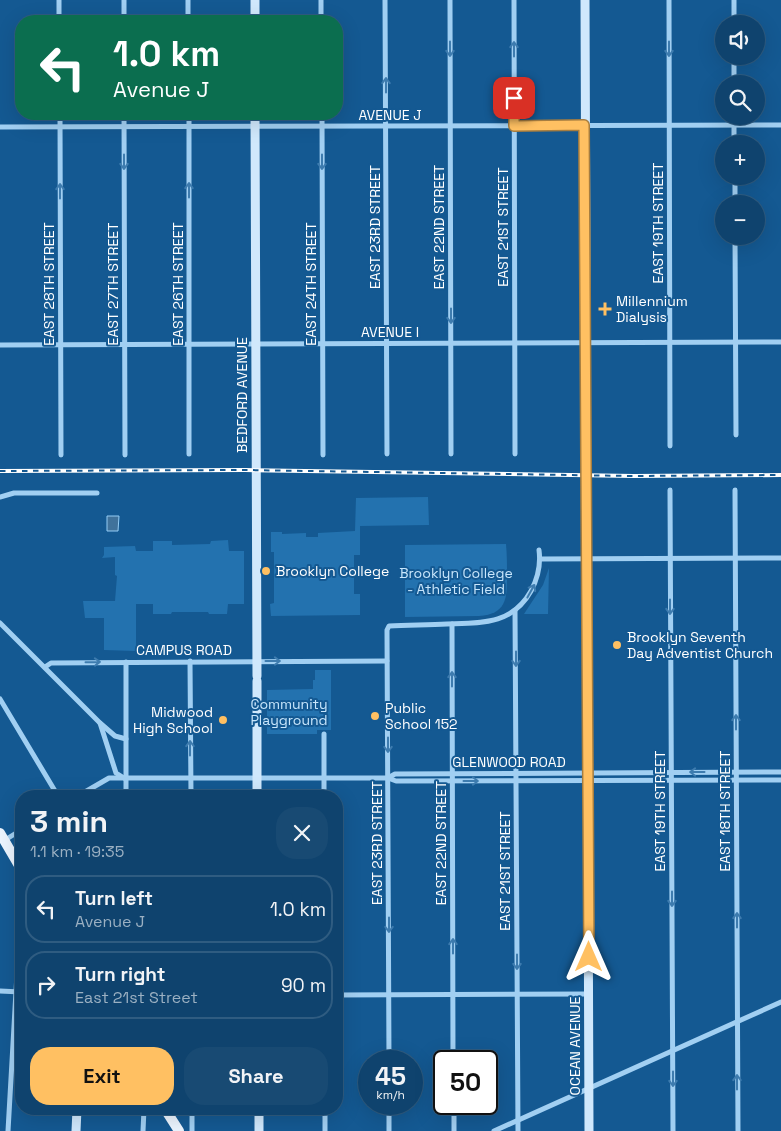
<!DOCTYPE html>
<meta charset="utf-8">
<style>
body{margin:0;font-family:"Space Grotesk",sans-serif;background:#184a73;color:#f1f3f6;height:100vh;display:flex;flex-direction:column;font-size:19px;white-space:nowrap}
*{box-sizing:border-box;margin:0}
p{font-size:16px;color:#9bb0c2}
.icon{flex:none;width:28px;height:28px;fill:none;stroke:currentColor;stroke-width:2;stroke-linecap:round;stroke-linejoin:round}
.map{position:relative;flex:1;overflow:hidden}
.sheet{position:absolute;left:15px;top:790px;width:328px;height:325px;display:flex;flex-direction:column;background:#0f436e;border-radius:20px;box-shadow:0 5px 20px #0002,0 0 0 1px #2f5c81}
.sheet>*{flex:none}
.banner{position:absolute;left:15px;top:15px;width:328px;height:105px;border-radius:20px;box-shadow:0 5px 20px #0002,0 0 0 1px #2f5c81;background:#0b6e4f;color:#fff;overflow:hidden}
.tools{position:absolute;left:715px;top:15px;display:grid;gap:10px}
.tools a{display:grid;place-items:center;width:50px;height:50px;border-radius:50%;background:#0f436e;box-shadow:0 5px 20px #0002,0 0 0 1px #2f5c81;font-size:25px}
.speed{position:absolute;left:358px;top:1050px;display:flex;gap:10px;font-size:25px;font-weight:700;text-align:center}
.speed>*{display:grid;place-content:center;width:65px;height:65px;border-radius:50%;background:#0f436e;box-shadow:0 5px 20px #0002,0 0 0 1px #2f5c81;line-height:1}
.speed small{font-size:12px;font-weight:400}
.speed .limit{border:2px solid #111;border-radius:8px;background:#fff;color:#111}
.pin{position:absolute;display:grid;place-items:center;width:42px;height:42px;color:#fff;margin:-21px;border-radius:10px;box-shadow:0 2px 8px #0006}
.me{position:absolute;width:55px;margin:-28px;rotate:0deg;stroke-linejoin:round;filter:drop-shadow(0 0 4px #0008)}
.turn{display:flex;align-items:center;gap:18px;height:105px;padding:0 15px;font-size:22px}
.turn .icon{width:65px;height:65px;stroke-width:2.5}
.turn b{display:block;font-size:35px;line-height:42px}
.round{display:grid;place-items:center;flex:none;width:52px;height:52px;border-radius:20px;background:#184a73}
.summary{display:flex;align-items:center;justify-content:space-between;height:85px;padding:0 15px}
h1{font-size:30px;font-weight:700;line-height:38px}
.primary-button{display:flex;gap:10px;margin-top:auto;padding:10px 15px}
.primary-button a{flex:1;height:58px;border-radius:20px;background:#ffc062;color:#111;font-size:20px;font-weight:700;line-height:58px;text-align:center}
.primary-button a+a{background:#184a73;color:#f1f3f6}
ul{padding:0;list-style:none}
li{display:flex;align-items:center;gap:15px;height:68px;margin:0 10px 8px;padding:0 5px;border:2px solid #2f5c81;border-radius:20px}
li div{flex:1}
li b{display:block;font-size:19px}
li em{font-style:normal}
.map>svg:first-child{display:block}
</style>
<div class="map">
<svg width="781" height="1131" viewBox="0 0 781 1131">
<rect width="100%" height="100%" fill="#145992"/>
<!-- green -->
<g fill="#2372af">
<path d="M 428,497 L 429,525 L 360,526 L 360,555 L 354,555 L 354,594 L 360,594 L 360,615 L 271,616 L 270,604 L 274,603 L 274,552 L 271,552 L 271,532 L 282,532 L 282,534 L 306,533 L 306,537 L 318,537 L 318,533 L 355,531 L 356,498 Z"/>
<path d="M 228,540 L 229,551 L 244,551 L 244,604 L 228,604 L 227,614 L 209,614 L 208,612 L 172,612 L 171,614 L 153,614 L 153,604 L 136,604 L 136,651 L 104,650 L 104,618 L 85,618 L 83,601 L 115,601 L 117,576 L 115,575 L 115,557 L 102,558 L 104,555 L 104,547 L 135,546 L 136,551 L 153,551 L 153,541 L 172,541 L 172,545 L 210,544 L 211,541 Z"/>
<path d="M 506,544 C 507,555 507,566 507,577 C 507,599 506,614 479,616 L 405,617 L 405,545 Z"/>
<path d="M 549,568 L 548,614 L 524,614 L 543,585 Z"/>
<path d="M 315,670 L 331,670 L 331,730 L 317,730 L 317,734 L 267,734 L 267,690 L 313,689 L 313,680 L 315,680 Z"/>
</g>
<!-- water -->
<path fill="#40729b" stroke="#93ccf5" d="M 107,516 L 119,516 L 118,531 L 107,531 Z"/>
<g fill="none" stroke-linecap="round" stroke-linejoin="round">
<!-- minor -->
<g stroke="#a1cff2" stroke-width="5">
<path d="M 59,0 L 59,21"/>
<path d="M 124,0 L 124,21"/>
<path d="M 188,0 L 188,21"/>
<path d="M 321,0 L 321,21"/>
<path d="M 385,0 L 387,454"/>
<path d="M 450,0 L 451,454"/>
<path d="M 514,0 L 515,454"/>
<path d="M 669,0 L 670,446"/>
<path d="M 734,0 L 734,24"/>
<path d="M 734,56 L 734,84"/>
<path d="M 60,114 L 61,455"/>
<path d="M 124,114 L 125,455"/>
<path d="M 189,114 L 189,454"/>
<path d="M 322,114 L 323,455"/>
<path d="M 734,116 L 734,144"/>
<path d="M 0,127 L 781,125"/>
<path d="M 735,176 L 735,204"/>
<path d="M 735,236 L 736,435"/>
<path d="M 0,345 L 781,342"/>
<path d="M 670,490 L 673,1131"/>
<path d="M 735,490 L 738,1131"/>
<path d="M 0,497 L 14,493 L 97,493"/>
<path d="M 540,559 L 781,558"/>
<path d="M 515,610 L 518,1131"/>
<path d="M 0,623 L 100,723 L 115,736 L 126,739"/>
<path d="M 452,624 L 453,1061"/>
<path d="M 190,661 L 191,796"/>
<path d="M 126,662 L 126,796"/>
<path d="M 45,667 L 51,663 L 387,661"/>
<path d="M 0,699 L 58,796"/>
<path d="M 100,723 L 116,773 L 124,778"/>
<path d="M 324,734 L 324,796"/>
<path d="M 388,778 L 395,774 L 781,772"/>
<path d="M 78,796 L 109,778 L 388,778 L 396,781 L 781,780"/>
<path d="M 5,840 L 21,830"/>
<path d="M 0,991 L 21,992"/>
<path d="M 336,995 L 589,994"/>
<path d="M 389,1061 L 387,630 L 389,626 C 409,625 428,625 447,624 C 481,623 512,625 531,591 C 538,578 541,565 539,550"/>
<path d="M 389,1104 L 389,1131"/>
<path d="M 454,1104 L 454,1131"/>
<path d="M 192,1109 L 192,1131"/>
<path d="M 325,1109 L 325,1131"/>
<path d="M 8,1131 L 21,904"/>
<path d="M 143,1131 L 144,1109"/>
<path d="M 494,1131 L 781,1002"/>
</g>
<!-- secondary -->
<g stroke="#d0e8fc" stroke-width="9">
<path d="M 255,0 L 255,21"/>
<path d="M 585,0 L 589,1131"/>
<path d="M 255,114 L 257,676"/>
<path d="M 257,681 L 257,796"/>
<path d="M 259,1109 L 259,1131"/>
<path d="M 76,1131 L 77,1109"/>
</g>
<!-- primary -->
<g stroke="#ecf5ff" stroke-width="10">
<path d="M 0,833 L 21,869"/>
<path d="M 165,1109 L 179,1131"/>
</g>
<!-- rail casing -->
<g stroke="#fff" stroke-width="4">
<path id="rail" d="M 0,471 L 245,470 L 634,476 L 781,475"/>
</g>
<!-- rail -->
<use href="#rail" stroke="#145992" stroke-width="2" stroke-dasharray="5.5" stroke-linecap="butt"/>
</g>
<!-- one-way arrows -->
<defs><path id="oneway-shaft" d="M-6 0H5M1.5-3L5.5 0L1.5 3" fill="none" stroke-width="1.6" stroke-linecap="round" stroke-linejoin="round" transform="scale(1.25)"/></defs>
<g stroke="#3e7caf">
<use href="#oneway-shaft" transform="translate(450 49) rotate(90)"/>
<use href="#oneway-shaft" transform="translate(514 49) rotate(-90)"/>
<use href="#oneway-shaft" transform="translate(669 49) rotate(90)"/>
<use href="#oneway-shaft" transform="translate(386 85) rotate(-90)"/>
<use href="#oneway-shaft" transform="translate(124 162) rotate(90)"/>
<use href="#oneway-shaft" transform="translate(322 162) rotate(90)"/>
<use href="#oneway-shaft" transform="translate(189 190) rotate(-90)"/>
<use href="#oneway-shaft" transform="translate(60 191) rotate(-90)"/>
<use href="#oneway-shaft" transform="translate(451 316) rotate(90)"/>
<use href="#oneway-shaft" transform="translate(531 591) rotate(-61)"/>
<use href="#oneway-shaft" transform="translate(670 607) rotate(90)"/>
<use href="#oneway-shaft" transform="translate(516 659) rotate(90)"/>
<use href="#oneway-shaft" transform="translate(273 661)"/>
<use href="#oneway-shaft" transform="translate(93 662) rotate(-1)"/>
<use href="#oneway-shaft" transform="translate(452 679) rotate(-90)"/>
<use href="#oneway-shaft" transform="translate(736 722) rotate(-90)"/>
<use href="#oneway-shaft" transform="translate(388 745) rotate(90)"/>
<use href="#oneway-shaft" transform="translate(190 748) rotate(-90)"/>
<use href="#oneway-shaft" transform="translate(697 772) rotate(180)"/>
<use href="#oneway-shaft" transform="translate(471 781)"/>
<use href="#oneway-shaft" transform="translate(672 899) rotate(90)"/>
<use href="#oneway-shaft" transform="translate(737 920) rotate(-90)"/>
<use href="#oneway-shaft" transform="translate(389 925) rotate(90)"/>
<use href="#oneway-shaft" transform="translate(453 946) rotate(-90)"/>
<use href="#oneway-shaft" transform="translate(517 962) rotate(90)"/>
<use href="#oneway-shaft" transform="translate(673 1079) rotate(90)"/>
<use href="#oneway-shaft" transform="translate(737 1082) rotate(-90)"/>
</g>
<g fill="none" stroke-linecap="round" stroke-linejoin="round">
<!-- route casing -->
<g stroke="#a67d40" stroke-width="12">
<path id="route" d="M 514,98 L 514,126 L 584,125 L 589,957"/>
</g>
<!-- route -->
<use href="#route" stroke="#ffc062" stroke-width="9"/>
</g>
<!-- markers -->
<g fill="#ffc062" stroke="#145992" stroke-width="2">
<path d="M602.5 301.5h5v5h5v5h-5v5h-5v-5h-5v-5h5z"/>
<circle cx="266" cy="571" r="5"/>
<circle cx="617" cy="645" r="5"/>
<circle cx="375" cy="716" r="5"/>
<circle cx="223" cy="720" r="5"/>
</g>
<g text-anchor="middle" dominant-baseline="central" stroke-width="4" stroke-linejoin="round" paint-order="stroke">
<!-- street labels -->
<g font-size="14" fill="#fff" stroke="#145992">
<text x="390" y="115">AVENUE J</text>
<text transform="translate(658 223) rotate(-90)">EAST 19TH STREET</text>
<text transform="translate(375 227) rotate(-90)">EAST 23RD STREET</text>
<text transform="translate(439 227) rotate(-90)">EAST 22ND STREET</text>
<text transform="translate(503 227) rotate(-90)">EAST 21ST STREET</text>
<text transform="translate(49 284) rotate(-90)">EAST 28TH STREET</text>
<text transform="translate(113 284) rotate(-90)">EAST 27TH STREET</text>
<text transform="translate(178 284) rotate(-90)">EAST 26TH STREET</text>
<text transform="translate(311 284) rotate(-90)">EAST 24TH STREET</text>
<text x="390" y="332">AVENUE I</text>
<text transform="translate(242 395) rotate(-90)">BEDFORD AVENUE</text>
<text x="184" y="650">CAMPUS ROAD</text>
<text x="509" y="762">GLENWOOD ROAD</text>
<text transform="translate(660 811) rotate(-90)">EAST 19TH STREET</text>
<text transform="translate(725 811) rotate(-90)">EAST 18TH STREET</text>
<text transform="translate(377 843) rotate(-90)">EAST 23RD STREET</text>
<text transform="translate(441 843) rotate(-90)">EAST 22ND STREET</text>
<text transform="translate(505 871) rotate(-90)">EAST 21ST STREET</text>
<text transform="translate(575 1046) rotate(-90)">OCEAN AVENUE</text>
</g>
<!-- poi labels -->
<g font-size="14" fill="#fff" stroke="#145992" text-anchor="start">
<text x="616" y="301">Millennium<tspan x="616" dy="16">Dialysis</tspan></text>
<text x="276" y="571">Brooklyn College</text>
<text x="627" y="637">Brooklyn Seventh<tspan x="627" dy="16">Day Adventist Church</tspan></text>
<text x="385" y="708">Public<tspan x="385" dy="16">School 152</tspan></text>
<text x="213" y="712" text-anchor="end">Midwood<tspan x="213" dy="16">High School</tspan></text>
</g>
<!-- park labels -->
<g font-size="14" fill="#c8e6fc" stroke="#145992">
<text x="456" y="573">Brooklyn College<tspan x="456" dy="16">- Athletic Field</tspan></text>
<text x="289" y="704">Community<tspan x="289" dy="16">Playground</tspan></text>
</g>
</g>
</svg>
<div class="tools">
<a><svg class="icon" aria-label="sound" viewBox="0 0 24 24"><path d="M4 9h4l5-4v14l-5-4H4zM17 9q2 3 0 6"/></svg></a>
<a><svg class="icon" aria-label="search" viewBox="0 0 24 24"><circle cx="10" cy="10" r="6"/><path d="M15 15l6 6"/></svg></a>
<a>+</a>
<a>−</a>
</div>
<div class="speed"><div>45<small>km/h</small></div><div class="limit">50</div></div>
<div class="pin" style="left:514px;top:98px;background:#d93025"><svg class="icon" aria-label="arrive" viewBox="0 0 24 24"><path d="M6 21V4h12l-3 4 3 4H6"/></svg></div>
<svg class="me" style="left:589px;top:957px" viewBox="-20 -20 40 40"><path d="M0-17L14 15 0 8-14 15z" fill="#ffc062" stroke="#fff" stroke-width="4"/></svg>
<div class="banner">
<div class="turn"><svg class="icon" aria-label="left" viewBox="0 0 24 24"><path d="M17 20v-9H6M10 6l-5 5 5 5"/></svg><div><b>1.0 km</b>Avenue J</div></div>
</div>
<section class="sheet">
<div class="summary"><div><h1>3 min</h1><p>1.1 km · 19:35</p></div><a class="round"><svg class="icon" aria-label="close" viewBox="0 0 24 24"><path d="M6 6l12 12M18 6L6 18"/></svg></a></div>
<ul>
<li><svg class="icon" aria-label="left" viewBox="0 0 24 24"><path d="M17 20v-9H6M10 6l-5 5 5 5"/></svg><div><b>Turn left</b><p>Avenue J</p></div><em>1.0 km</em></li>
<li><svg class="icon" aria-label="right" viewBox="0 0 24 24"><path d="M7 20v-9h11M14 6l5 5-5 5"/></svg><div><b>Turn right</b><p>East 21st Street</p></div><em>90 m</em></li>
</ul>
<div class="primary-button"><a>Exit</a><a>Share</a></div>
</section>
</div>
